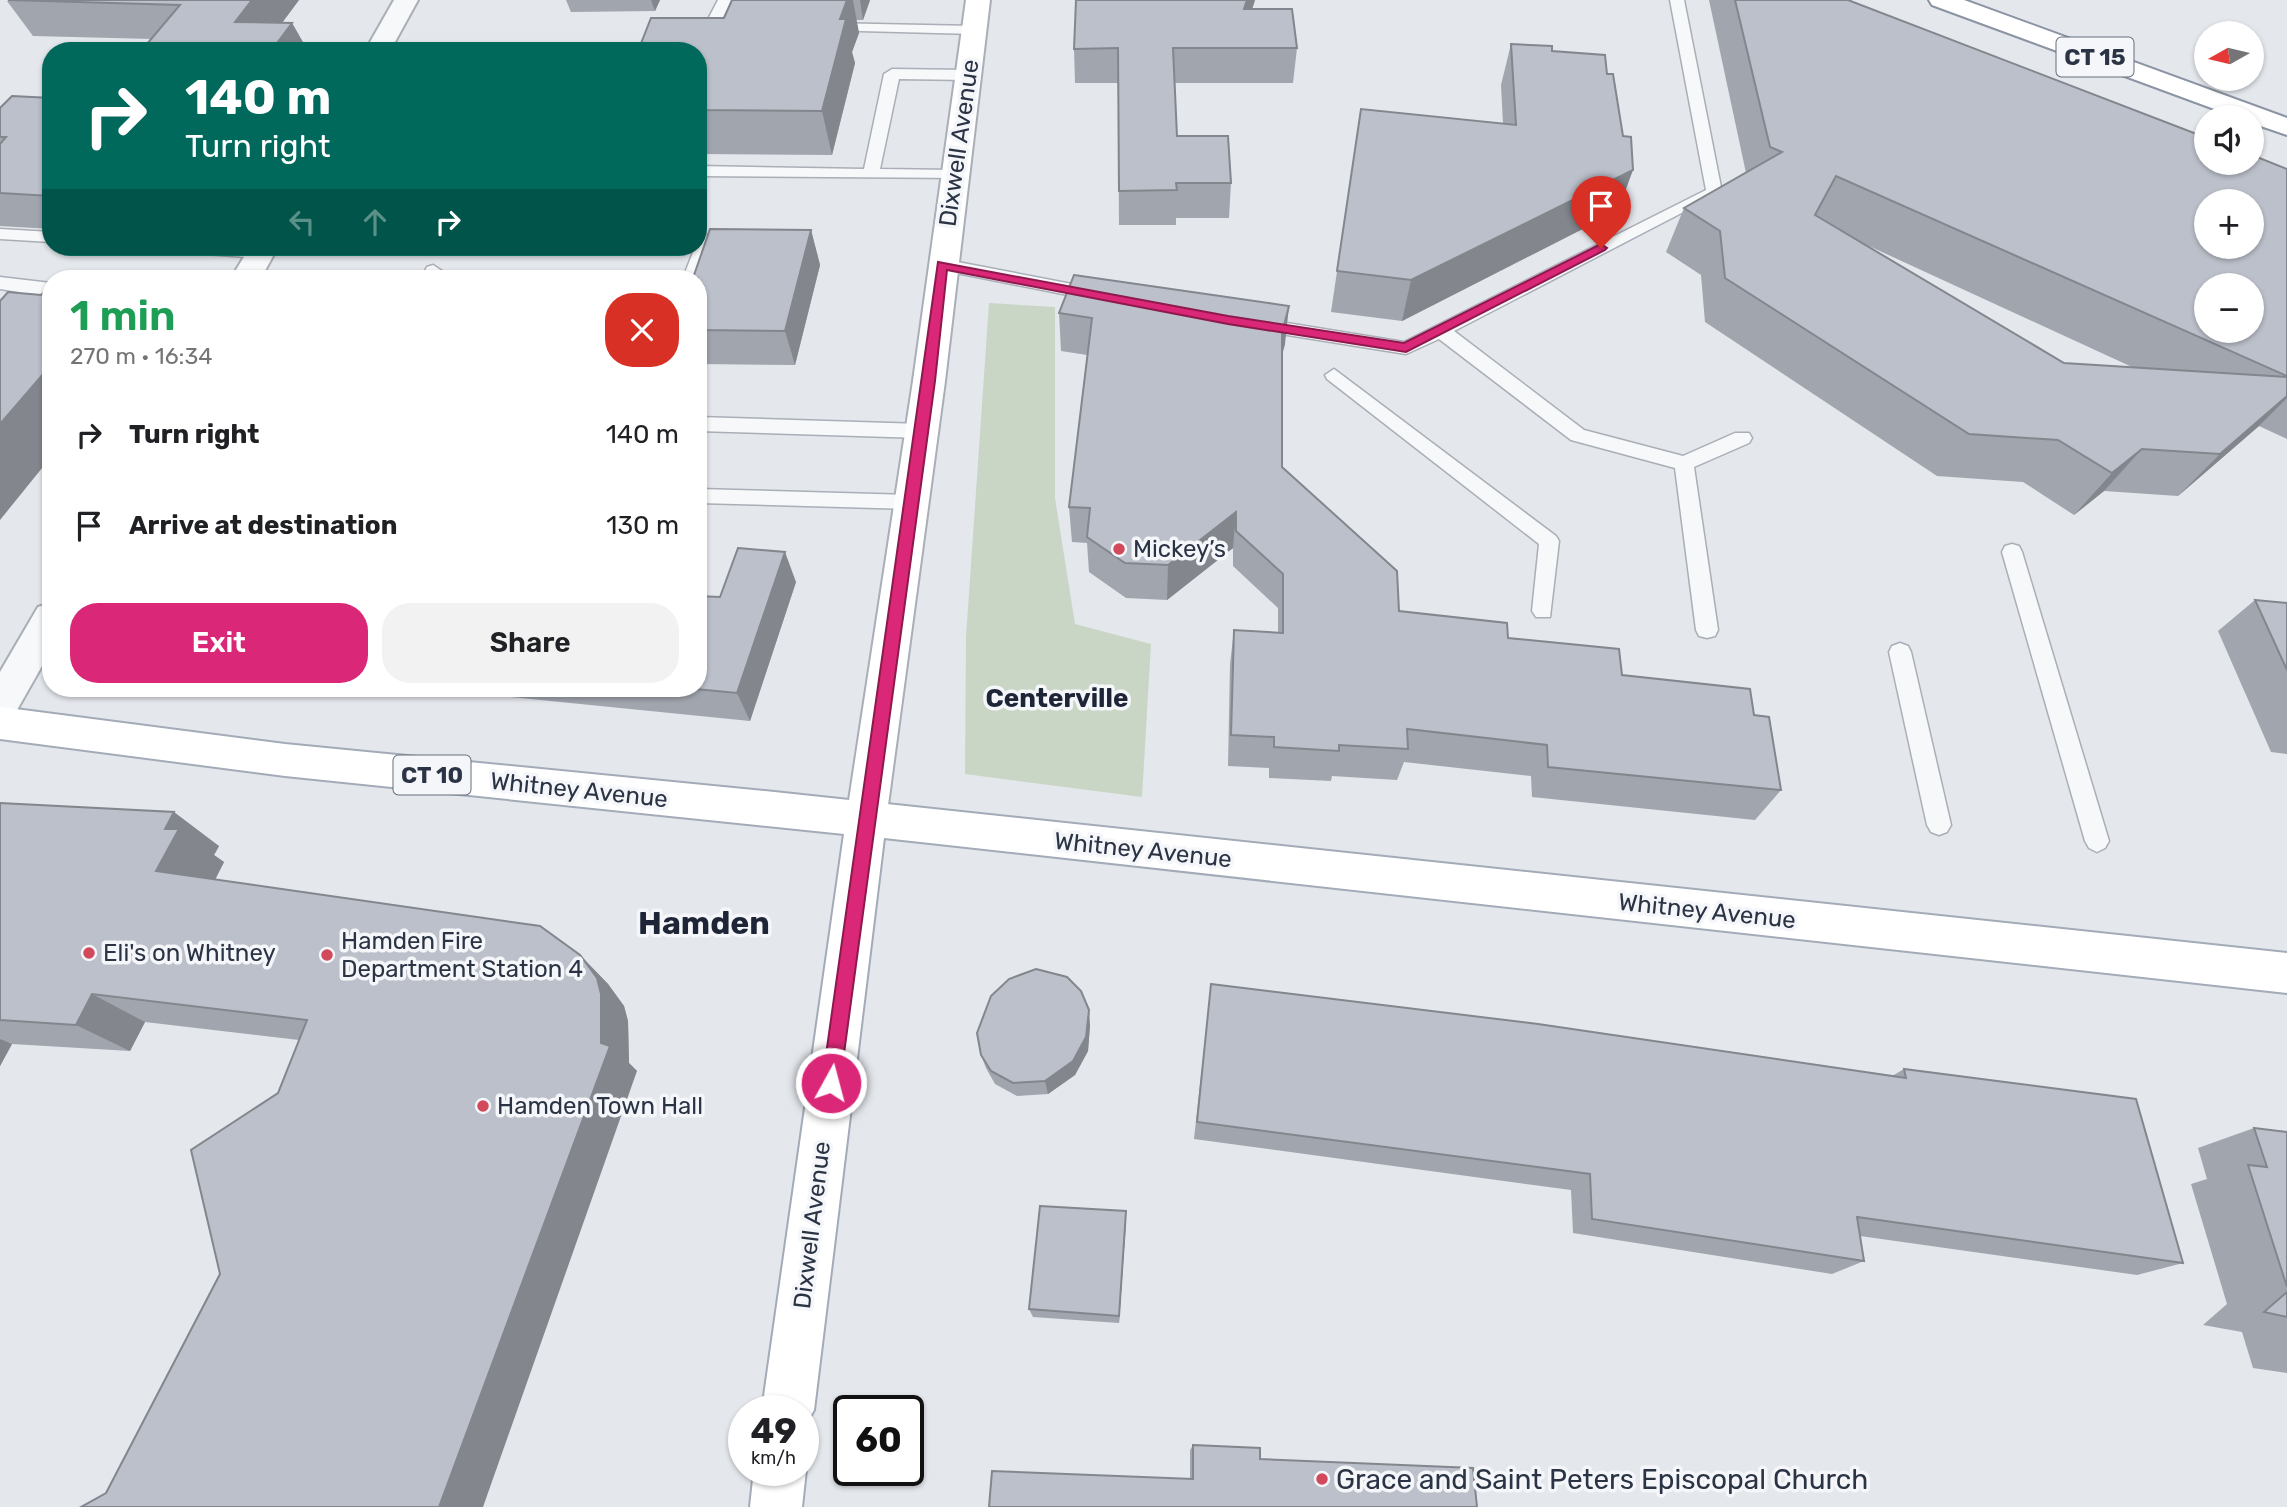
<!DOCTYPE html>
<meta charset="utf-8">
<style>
body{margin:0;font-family:Rubik,sans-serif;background:#f2f2f2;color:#202124;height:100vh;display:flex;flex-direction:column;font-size:26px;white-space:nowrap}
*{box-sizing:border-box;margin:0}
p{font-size:23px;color:#757577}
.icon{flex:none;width:38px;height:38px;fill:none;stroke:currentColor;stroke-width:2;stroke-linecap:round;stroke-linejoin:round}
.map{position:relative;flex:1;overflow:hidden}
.details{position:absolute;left:42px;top:270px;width:665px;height:427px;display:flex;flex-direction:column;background:#fff;border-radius:28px;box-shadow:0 2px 5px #0004}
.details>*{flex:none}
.banner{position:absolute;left:42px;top:42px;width:665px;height:214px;border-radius:28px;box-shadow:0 2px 5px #0004;background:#00695c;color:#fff;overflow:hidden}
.needle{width:46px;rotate:262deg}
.tools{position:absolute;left:2194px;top:21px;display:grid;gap:14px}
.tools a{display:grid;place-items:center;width:70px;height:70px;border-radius:50%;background:#fff;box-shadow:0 2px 5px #0004;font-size:35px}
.speed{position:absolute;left:728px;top:1395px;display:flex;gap:14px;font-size:35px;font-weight:700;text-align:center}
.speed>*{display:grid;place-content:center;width:91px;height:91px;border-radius:50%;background:#fff;box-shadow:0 2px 5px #0004;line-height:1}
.speed small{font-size:18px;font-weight:400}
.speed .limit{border:4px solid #111;border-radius:10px;background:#fff;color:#111}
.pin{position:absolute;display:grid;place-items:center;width:60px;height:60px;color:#fff;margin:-72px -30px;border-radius:50% 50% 50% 0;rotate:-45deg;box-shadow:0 0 7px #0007}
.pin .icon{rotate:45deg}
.me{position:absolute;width:77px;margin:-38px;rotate:7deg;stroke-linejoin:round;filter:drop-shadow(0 0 5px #0008)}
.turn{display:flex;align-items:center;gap:24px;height:147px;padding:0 28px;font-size:32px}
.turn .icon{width:91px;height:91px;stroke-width:2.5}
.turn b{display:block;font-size:49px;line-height:60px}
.lanes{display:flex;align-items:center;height:66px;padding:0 28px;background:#0003;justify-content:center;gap:35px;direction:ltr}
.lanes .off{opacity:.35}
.round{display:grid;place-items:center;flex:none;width:74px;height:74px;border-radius:28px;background:#f2f2f2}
.head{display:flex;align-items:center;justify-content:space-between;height:119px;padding:0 28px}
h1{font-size:42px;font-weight:600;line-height:52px;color:#1e9e55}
.cta{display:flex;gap:14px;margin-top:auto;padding:14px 28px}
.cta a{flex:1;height:80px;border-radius:28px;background:#db2777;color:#fff;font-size:28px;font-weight:600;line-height:80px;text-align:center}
.cta a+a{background:#f2f2f2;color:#202124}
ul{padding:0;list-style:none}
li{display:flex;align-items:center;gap:21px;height:91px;padding:0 28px}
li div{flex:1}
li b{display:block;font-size:26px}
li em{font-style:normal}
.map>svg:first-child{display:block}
</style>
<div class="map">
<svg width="2287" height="1507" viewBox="0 0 2287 1507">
<rect width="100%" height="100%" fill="#e4e7ec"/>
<!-- green -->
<path fill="#c9d6c5" d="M 989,303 L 1055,307 L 1055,498 L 1075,624 L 1151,644 L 1142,797 L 965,774 L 966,637 Z"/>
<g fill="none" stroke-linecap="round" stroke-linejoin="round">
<!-- service casing -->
<g stroke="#a9aeb7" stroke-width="3">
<g id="service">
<path d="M 718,0 L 732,0 L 722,19 L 742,21 L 742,27 L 708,26 L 706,23 Z"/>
<path d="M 1670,0 L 1684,0 L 1722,192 L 1454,331 L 1584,430 L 1683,456 L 1735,433 L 1749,433 L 1752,438 L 1749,443 L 1694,467 L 1718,630 L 1715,636 L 1707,638 L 1699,636 L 1696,630 L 1675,468 L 1571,440 L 1439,339 L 1406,354 L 1256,330 L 1247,324 L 1256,318 L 1404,342 L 1706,190 Z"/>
<path d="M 827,23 L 974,26 L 981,30 L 974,34 L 822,30 L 822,24 Z"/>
<path d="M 892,69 L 968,70 L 976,75 L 968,80 L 899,79 L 880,169 L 954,170 L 962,175 L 960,178 L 698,176 L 698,166 L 864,169 L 884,74 Z"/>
<path d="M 0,229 L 51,232 L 51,242 L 0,239 Z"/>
<path d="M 706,235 L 714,240 L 701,278 L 698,282 L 698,278 L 683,278 L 695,247 L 698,247 L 698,239 Z"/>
<path d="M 170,247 L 267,249 L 270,253 L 261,258 L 179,252 Z"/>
<path d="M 942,259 L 1098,289 L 1107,295 L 1098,301 L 936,269 L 933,265 Z"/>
<path d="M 433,265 L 442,271 L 439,278 L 421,278 L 427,267 Z"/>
<path d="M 0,277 L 51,283 L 51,295 L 37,295 L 6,327 L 0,329 L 0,312 L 19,292 L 0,289 Z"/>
<path d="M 1334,369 L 1556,536 L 1559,541 L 1550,617 L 1536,617 L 1532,611 L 1539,544 L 1327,379 L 1325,375 Z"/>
<path d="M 698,417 L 922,424 L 932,431 L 922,438 L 698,431 Z"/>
<path d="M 698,489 L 911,495 L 918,497 L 921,502 L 918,507 L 911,509 L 698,503 Z"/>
<path d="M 2012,544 L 2019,546 L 2022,552 L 2109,841 L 2105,848 L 2097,852 L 2089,848 L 2085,841 L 2002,552 L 2005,546 Z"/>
<path d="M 1900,643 L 1908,646 L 1911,652 L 1951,825 L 1947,832 L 1939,835 L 1931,832 L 1927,825 L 1889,652 L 1892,646 Z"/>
</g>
</g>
<!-- tertiary casing -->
<g stroke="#a9aeb7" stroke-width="4">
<g id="tertiary">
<path d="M 394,0 L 418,0 L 390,51 L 365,51 Z"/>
<path d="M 250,247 L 278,247 L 261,278 L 231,278 Z"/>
<path d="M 51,603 L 51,650 L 13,717 L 0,722 L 0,672 L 38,607 Z"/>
</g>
</g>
<!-- secondary casing -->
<g stroke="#a9aeb7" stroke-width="4">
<path id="secondary" d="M 966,0 L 990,0 L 945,381 L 886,820 L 880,832 L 866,837 L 852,832 L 846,820 L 913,381 Z"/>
</g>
<!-- primary casing -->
<g stroke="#a3abb8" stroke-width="4">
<g id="primary">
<path d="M 0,707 L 285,744 L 765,791 L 2287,953 L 2287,993 L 884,838 L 814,1410 L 803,1429 L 803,1410 L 762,1410 L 844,834 L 285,776 L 0,739 Z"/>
<path d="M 803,1463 L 806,1470 L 802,1507 L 750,1507 L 754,1470 L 803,1470 Z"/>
</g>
</g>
<!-- motorway casing -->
<g stroke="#8b94a3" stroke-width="4">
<path id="motorway" d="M 1929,0 L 1964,0 L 2287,118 L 2287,135 L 2252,123 L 2252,117 L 2236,117 L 1932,5 Z"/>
</g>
<!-- service -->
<use href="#service" fill="#f7f8fa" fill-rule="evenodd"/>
<!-- tertiary -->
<use href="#tertiary" fill="#f7f8fa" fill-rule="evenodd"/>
<!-- secondary -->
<use href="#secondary" fill="#fff" fill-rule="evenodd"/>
<!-- primary -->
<use href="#primary" fill="#fff" fill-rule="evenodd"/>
<!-- motorway -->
<use href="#motorway" fill="#fff" fill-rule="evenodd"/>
</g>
<!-- wall -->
<g fill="#a1a5ae" fill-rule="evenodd">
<path d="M 299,0 L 282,23 L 292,23 L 308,51 L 141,51 L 152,39 L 33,36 L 7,1 Z"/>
<path d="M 566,0 L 660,0 L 655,11 L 571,12 Z"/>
<path d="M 732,0 L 870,0 L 863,20 L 856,20 L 859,33 L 852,52 L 855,63 L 832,155 L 698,154 L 698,51 L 724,18 Z"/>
<path d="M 1076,0 L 1255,0 L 1252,9 L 1297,48 L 1293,83 L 1175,83 L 1177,136 L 1231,183 L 1229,218 L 1176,218 L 1176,225 L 1119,225 L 1118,83 L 1075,83 L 1074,49 Z"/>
<path d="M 1709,0 L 1735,0 L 2287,169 L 2287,439 L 2259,426 L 2178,496 L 2104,491 L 2074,515 L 2023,482 L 1937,476 L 1705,322 L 1701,275 L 1666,252 L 1684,208 L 1746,173 ZM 1858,241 L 2069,338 L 2132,367 L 2064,363 Z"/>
<path d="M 1511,44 L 1552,51 L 1618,211 L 1402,321 L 1331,312 L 1361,109 L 1503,124 L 1501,85 Z"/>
<path d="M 51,98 L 51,229 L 0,226 L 0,108 Z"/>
<path d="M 811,230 L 820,265 L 795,365 L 698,364 L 698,278 Z"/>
<path d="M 1059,313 L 1285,344 L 1282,354 L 1282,467 L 1399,611 L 1508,638 L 1622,675 L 1754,715 L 1781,790 L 1755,820 L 1532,797 L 1531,776 L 1404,762 L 1397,780 L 1332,776 L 1331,781 L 1269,778 L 1269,768 L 1228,766 L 1230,664 L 1234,630 L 1278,633 L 1278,608 L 1233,566 L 1233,548 L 1167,600 L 1126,598 L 1089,572 L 1087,543 L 1072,542 L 1069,507 L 1087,355 L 1061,351 Z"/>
<path d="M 796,582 L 750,721 L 420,688 L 698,688 L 720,597 Z"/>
<path d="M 2255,600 L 2287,603 L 2287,754 L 2271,752 L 2218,631 Z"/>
<path d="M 0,803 L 219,846 L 214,855 L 224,862 L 215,880 L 580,955 L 608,984 L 624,1006 L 628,1021 L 629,1063 L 637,1071 L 106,1493 L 220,1274 L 278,1093 L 299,1040 L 145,1022 L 130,1051 L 12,1044 L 0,1066 Z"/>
<path d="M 1211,984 L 1892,1076 L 1904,1069 L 2183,1263 L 2137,1275 L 1860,1236 L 1864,1261 L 1832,1274 L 1573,1233 L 1571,1190 L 1194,1139 Z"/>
<path d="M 1090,1025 L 1088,1051 L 1075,1075 L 1048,1094 L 1017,1096 L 995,1084 L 986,1068 L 981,1055 Z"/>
<path d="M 2254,1128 L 2287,1132 L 2287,1373 L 2253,1368 L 2242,1332 L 2203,1325 L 2227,1304 L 2191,1184 L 2207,1179 L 2198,1148 Z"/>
<path d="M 1126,1211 L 1126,1221 L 1119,1323 L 1033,1317 L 1029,1309 Z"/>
<path d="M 1193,1445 L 1260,1459 L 1477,1507 L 1190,1479 L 1190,1450 Z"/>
</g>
<!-- shaded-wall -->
<g fill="#83868d">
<path d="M 252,0 L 299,0 L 261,51 L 235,22 Z"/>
<path d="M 651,0 L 660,0 L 655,11 Z"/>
<path d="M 847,0 L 853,0 L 859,33 L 852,52 L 855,63 L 832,155 L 822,111 L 840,19 Z"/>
<path d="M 860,0 L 870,0 L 863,20 Z"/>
<path d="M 1247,0 L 1255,0 L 1241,44 L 1244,9 Z"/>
<path d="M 292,23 L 308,51 L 271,51 Z"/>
<path d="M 1633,170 L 1618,211 L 1402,321 L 1411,280 Z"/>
<path d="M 811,230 L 820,265 L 795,365 L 785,331 Z"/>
<path d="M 1289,306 L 1285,344 L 1278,371 L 1282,333 Z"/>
<path d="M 51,365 L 51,457 L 0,520 L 0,424 Z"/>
<path d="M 2287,396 L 2287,398 L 2259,426 L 2178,496 L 2220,454 Z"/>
<path d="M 2142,449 L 2104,491 L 2074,515 L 2112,473 Z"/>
<path d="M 1236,512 L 1233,548 L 1167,600 L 1168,565 Z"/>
<path d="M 785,552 L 796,582 L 750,721 L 737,693 Z"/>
<path d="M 174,812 L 219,846 L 214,855 L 224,862 L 203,903 L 156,871 L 165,829 Z"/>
<path d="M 580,955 L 608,984 L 624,1006 L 628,1021 L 629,1063 L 637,1071 L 483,1507 L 439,1507 L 601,1043 Z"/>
<path d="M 92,994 L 145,1022 L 130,1051 L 76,1025 Z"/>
<path d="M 1089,1010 L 1090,1025 L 1088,1051 L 1075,1075 L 1048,1094 L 1045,1081 Z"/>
<path d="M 0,1039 L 12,1044 L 0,1066 Z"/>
<path d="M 1126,1211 L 1126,1221 L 1119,1323 L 1119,1316 Z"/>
</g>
<!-- building -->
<g fill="#bbc0ca" stroke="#83868d" stroke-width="2" fill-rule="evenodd">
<path d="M 8,0 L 252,0 L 235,22 L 292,23 L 271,51 L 141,51 L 180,5 Z"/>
<path d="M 732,0 L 847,0 L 840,19 L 846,19 L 822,111 L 698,110 L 698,51 L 638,51 L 651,18 L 724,18 Z"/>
<path d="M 1076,0 L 1247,0 L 1244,9 L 1292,9 L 1297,48 L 1173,48 L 1177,136 L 1228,136 L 1231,183 L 1176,183 L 1177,190 L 1119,191 L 1118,48 L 1074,49 Z"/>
<path d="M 1735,0 L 1848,0 L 2207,138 L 2207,163 L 2252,163 L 2252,155 L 2287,169 L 2287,376 L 1836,176 L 1815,215 L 2064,363 L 2287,377 L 2287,396 L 2220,454 L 2142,449 L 2112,473 L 2058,440 L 1969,434 L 1725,278 L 1720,231 L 1684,208 L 1782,152 L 1770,147 ZM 2207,201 L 2252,201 L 2252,247 L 2207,247 ZM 2207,285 L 2252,285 L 2252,331 L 2207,331 Z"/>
<path d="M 1511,44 L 1552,46 L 1552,51 L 1605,55 L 1607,74 L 1613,74 L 1623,136 L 1631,137 L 1633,170 L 1411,280 L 1337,271 L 1361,109 L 1516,125 Z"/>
<path d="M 12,96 L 51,98 L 51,196 L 0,193 L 0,144 L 6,137 L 0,137 L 0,108 Z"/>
<path d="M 710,229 L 811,230 L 785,331 L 698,330 L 698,278 L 693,278 Z"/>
<path d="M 1074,275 L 1289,306 L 1282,333 L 1282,467 L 1397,571 L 1399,611 L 1507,623 L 1508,638 L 1619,649 L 1622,675 L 1750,689 L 1754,715 L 1769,717 L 1781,790 L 1548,767 L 1547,745 L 1407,729 L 1408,749 L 1339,745 L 1339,751 L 1274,747 L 1274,737 L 1231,735 L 1234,630 L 1283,633 L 1283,574 L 1236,531 L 1236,512 L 1168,565 L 1125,563 L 1087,537 L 1090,508 L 1069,507 L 1092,318 L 1059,313 Z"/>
<path d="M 45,291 L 51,292 L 51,365 L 0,424 L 0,301 L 8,292 L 41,295 Z"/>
<path d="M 738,548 L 785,552 L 737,693 L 685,688 L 698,688 L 698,596 L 720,597 Z"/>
<path d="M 2255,600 L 2287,603 L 2287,670 Z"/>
<path d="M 0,803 L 174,812 L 165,829 L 179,829 L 156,871 L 540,926 L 580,955 L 597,978 L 601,994 L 601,1043 L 610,1046 L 439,1507 L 81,1507 L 106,1493 L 220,1274 L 191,1150 L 278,1093 L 307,1020 L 92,994 L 76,1025 L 0,1020 Z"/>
<path d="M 1036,969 L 1067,977 L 1081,991 L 1089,1010 L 1086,1037 L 1073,1061 L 1045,1081 L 1013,1083 L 991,1071 L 981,1055 L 977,1033 L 991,996 L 1009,979 Z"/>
<path d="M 1211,984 L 1538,1024 L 1906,1078 L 1904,1069 L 2136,1099 L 2183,1263 L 1857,1217 L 1864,1261 L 1592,1219 L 1590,1174 L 1197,1122 Z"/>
<path d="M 2254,1128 L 2287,1132 L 2287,1287 L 2248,1165 L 2267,1167 Z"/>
<path d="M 1040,1206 L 1126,1211 L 1119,1316 L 1029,1309 Z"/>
<path d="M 2287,1292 L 2287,1317 L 2264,1312 Z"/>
<path d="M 1193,1445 L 1260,1448 L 1260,1459 L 1473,1468 L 1477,1507 L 989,1507 L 992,1471 L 1193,1479 Z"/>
</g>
<!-- route -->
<path fill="#db2777" stroke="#8e194d" stroke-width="2" d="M 1601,244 L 1607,248 L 1605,250 L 1406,352 L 1228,324 L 947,270 L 935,381 L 840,1083 L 838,1090 L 831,1092 L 825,1090 L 822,1083 L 938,262 L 1228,316 L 1404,343 Z"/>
<!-- markers -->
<g fill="#d1495b" stroke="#f4f6f9" stroke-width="2.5">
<circle cx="1119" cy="549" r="7"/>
<circle cx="89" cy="953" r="7"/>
<circle cx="327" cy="955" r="7"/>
<circle cx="483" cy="1106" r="7"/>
<circle cx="1322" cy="1479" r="7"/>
</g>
<g text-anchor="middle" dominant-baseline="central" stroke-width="7" stroke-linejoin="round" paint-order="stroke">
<!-- shield labels -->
<g fill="#f4f6f9" stroke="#676e7b" stroke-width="2">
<rect x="2056.5" y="37.5" width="77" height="39" rx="5"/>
<rect x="393.5" y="755.5" width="77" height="39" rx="5"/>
</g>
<g font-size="23" font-weight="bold" fill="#2b3445">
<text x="2095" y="57">CT 15</text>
<text x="432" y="775">CT 10</text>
</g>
<!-- street labels -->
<g font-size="24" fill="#2b3445" stroke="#f4f6f9">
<text transform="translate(959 143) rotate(-82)">Dixwell Avenue</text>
<text transform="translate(579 790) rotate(6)">Whitney Avenue</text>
<text transform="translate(1143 850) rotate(6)">Whitney Avenue</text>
<text transform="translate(1707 911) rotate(6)">Whitney Avenue</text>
<text transform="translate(812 1225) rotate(-83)">Dixwell Avenue</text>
</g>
<!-- poi labels -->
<g font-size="24" fill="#2b3445" stroke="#f4f6f9" text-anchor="start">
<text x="1133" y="549">Mickey’s</text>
<text x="341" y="941">Hamden Fire<tspan x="341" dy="28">Department Station 4</tspan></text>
<text x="103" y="953">Eli's on Whitney</text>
<text x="497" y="1106">Hamden Town Hall</text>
</g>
<!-- neighbourhood labels -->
<g font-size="26" font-weight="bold" fill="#1d2536" stroke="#f4f6f9">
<text x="1057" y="698">Centerville</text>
</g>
<!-- near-poi labels -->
<g font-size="28" fill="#2b3445" stroke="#f4f6f9" text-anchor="start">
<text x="1336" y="1479">Grace and Saint Peters Episcopal Church</text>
</g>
<!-- district labels -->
<g font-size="32" font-weight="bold" fill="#1d2536" stroke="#f4f6f9">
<text x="704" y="923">Hamden</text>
</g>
</g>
</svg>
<div class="tools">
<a><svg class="needle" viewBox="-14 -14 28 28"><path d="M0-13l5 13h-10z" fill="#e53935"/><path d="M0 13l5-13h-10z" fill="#757577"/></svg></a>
<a><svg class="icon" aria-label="sound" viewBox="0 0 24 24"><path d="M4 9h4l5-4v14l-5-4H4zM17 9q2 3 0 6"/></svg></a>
<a>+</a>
<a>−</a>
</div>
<div class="speed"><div>49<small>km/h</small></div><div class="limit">60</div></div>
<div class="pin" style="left:1601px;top:248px;background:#d93025"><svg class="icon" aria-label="arrive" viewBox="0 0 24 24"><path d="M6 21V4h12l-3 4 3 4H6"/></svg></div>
<svg class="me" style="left:831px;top:1083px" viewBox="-20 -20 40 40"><circle r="17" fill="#db2777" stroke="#fff" stroke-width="3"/><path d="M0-11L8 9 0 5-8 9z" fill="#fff"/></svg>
<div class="banner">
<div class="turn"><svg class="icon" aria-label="right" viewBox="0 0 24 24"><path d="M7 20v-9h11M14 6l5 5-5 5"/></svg><div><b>140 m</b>Turn right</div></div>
<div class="lanes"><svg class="icon off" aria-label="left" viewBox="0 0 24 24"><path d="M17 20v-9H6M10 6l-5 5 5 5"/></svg><svg class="icon off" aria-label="ahead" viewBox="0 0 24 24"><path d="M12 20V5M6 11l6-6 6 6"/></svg><svg class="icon" aria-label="right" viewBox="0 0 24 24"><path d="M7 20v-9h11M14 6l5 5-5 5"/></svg></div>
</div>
<section class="details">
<div class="head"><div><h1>1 min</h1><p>270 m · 16:34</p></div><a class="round" style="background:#d93025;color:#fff"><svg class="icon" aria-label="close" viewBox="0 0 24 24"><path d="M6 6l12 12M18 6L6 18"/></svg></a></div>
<ul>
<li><svg class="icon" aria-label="right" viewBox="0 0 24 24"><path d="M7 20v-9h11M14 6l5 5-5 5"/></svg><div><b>Turn right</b></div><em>140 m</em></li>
<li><svg class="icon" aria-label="arrive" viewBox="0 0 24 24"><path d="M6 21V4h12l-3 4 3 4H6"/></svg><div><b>Arrive at destination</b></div><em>130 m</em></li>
</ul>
<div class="cta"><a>Exit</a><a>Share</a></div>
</section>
</div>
